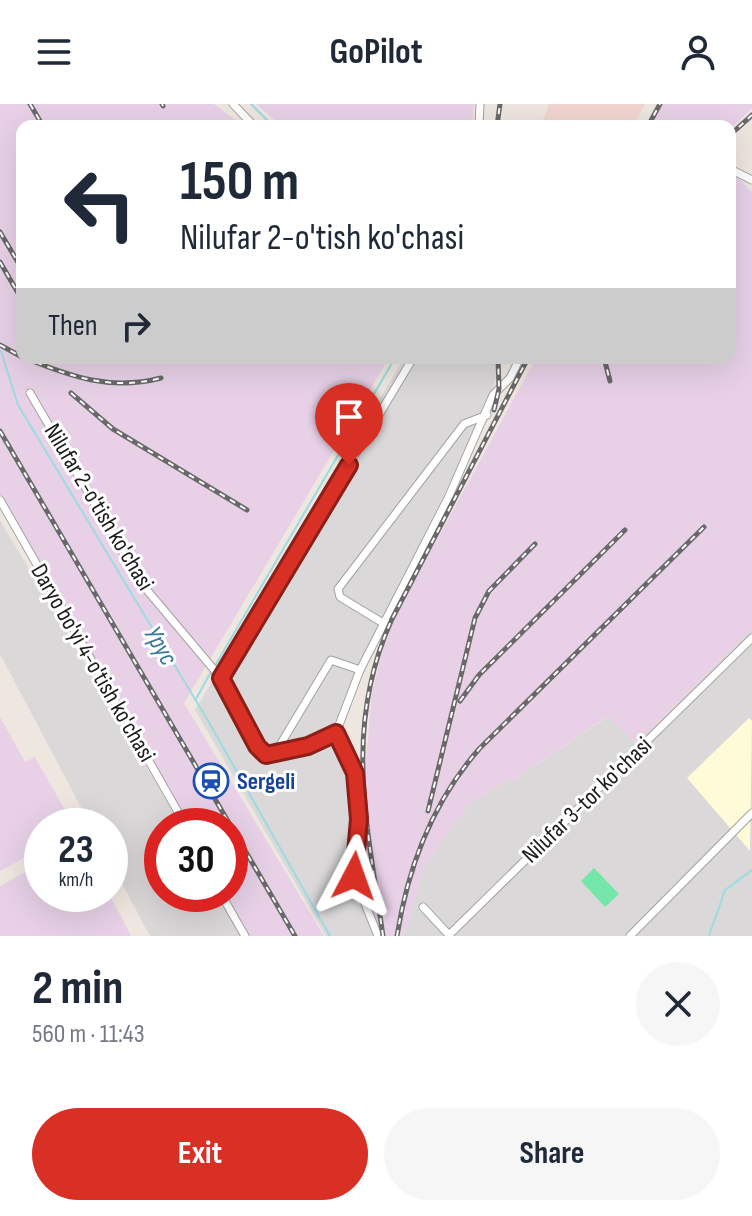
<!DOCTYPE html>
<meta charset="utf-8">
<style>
body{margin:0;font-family:"Sofia Sans Condensed",sans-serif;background:#f6f6f7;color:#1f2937;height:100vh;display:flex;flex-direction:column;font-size:30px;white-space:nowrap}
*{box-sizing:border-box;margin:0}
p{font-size:26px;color:#747a83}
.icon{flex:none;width:44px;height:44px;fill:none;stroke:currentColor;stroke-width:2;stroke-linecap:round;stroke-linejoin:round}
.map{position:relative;height:832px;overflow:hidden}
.panel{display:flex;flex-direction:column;background:#fff;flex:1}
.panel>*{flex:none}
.top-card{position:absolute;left:16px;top:16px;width:720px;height:244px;border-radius:16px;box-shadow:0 8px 32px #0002;background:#fff;color:#1f2937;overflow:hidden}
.speed{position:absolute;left:24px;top:704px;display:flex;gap:16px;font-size:40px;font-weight:700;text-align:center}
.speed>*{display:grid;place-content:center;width:104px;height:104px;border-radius:50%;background:#fff;box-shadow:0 8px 32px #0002;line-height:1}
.speed small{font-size:20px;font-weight:400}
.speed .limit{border:12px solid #d22;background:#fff;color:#111}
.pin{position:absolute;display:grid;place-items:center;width:68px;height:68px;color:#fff;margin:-82px -34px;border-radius:50% 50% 50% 0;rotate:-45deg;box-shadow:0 0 8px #0007}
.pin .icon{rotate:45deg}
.me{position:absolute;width:88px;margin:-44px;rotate:4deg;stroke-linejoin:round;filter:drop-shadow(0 0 6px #0008)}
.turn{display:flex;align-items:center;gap:28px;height:168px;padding:0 32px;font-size:36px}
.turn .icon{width:104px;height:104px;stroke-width:2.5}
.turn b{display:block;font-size:56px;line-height:68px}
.then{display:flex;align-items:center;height:76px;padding:0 32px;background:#0003;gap:16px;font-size:30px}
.round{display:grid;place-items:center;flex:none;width:84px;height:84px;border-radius:42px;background:#f6f6f7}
.summary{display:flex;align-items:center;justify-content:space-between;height:136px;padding:0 32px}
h1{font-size:48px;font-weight:700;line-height:60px}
.cta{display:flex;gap:16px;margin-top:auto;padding:16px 32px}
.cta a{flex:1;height:92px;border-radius:48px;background:#d93025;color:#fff;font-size:32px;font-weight:700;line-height:92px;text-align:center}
.cta a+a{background:#f6f6f7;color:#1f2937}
header{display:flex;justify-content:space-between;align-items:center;height:104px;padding:0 32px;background:#fff;font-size:36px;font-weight:700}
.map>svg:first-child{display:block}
</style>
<header><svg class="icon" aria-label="menu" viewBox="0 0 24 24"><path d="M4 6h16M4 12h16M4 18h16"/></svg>GoPilot<svg class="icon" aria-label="person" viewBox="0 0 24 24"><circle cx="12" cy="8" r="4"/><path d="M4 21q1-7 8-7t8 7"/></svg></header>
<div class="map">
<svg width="752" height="832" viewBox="0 0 752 832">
<rect width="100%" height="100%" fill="#eee7e0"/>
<!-- residential -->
<g fill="#dad8d8">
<path d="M 404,254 L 496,254 L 496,274 L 486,307 L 382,514 L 331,627 L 334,640 L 351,665 L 356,713 L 351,773 L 375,832 L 326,832 L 195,606 Z"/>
<path d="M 0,416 L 181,722 L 162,722 L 162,790 L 222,790 L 248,832 L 150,832 L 110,757 L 110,722 L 91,722 L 0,550 Z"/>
<path d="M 752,525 L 752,832 L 404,832 L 424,763 L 458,714 L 466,709 L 464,703 L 508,676 L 511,678 L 609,612 L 636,640 Z"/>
</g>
<!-- industrial -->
<g fill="#e8d1e7">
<path d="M 0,0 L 214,0 L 243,22 L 22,22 L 22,254 L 389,254 L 184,599 L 324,832 L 245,832 L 221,790 L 230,790 L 230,722 L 183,722 L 0,402 Z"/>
<path d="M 256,0 L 474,0 L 472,22 L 282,22 Z"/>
<path d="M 659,0 L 752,0 L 752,4 L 730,26 L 730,22 L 648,22 Z"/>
<path d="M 730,73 L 737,73 L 752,88 L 752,525 L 636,640 L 608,612 L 511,678 L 508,676 L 464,703 L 466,709 L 458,714 L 424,763 L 404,832 L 380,832 L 356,769 L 372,588 L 383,545 L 397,509 L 536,254 L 730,254 Z"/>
<path d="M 0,613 L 25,658 L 35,653 L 74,722 L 42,722 L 42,744 L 0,767 Z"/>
<path d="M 42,759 L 42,790 L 109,790 L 131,832 L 0,832 L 0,782 Z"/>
</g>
<!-- education -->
<path fill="#fffad8" d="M 749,614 L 752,617 L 750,747 L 687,674 Z"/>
<!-- military -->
<path fill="#f2d5d1" d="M 549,0 L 645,0 L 633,22 L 541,22 Z"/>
<!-- pitch -->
<path fill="#75e6aa" d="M 594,764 L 619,790 L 605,803 L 581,777 Z"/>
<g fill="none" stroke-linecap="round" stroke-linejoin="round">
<!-- stream -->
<g stroke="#9bdbe1" stroke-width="2">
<path d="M 251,0 L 273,22"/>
<path d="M 1,247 L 18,301 L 207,615 L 330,832"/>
<path d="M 216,560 L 395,254"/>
<path d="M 196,595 L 212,566"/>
<path d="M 709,832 L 725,786 L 752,766"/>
</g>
<!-- minor casing -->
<g stroke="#a2a2a2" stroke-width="9">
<g id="minor">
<path d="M 233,0 L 254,22"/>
<path d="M 479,22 L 480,0"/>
<path d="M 730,65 L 752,76"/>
<path d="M 30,289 L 141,479 L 221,574 L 261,647 C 281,660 317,638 336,629"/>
<path d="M 0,396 L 186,722"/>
<path d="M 383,519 L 340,493 L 338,485 L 464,320 L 487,311"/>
<path d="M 221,574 L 413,254"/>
<path d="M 274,651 L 331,556 L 360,566"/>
<path d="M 221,790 L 245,832"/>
<path d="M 423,803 L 449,831 L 752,534"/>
<path d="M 378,832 L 354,772 L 359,715 L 355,669 L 336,629 L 360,566 L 449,392 L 493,291 L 510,274 L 520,254"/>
<path d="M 630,832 L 752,709"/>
</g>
</g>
<!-- minor -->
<use href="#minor" stroke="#fff" stroke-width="7"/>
<!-- rail casing -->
<g stroke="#696969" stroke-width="5">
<g id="rail">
<path d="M 30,0 L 43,22"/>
<path d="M 162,0 L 163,2"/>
<path d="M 497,22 L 500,0"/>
<path d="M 648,22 L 660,0"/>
<path d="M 730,31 L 752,11"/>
<path d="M 0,128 L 22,165"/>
<path d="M 0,158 L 21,194"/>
<path d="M 0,241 L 22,253"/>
<path d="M 25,254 C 72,273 111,287 161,274"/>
<path d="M 604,254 L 610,277"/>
<path d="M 71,289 L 113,325 L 247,406"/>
<path d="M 494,306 L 499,285 L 498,254"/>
<path d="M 0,327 L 295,832"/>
<path d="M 460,597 L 479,571 L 625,426"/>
<path d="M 428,707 L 475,514 L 489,487 L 535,440"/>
<path d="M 383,832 C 367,720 343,623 392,515 L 528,254"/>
<path d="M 397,832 C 408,762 433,697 480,644 L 704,423"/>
</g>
</g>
<!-- rail -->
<use href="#rail" stroke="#fff" stroke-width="2" stroke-dasharray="6" stroke-linecap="butt"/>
</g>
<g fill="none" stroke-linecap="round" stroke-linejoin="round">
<!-- route casing -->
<g stroke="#8d1f18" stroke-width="20">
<path id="route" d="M 349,361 L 221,574 L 257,642 L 266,651 L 308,642 L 336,629 L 355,669 L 359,715 L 354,772"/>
</g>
<!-- route -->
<use href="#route" stroke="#d93025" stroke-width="14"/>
</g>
<!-- icons -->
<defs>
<g id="station-ring" transform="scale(1.8)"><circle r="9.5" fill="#fff" stroke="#1a4fb4" stroke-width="1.5"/><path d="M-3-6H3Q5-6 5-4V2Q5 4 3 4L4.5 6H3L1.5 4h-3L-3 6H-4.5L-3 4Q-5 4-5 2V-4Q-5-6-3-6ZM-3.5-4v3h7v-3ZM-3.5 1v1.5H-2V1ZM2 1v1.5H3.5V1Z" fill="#1a4fb4"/></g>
</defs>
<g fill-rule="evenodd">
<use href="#station-ring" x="211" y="677"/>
</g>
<g text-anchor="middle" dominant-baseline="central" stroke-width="6" stroke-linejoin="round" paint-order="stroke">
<!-- street labels -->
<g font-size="24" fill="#1b1b1b" stroke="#fff">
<text transform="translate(99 403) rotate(59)">Nilufar 2-o'tish ko'chasi</text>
<text transform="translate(93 559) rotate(60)">Daryo bo'yi 4-o'tish ko'chasi</text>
<text transform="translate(587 696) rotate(-44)">Nilufar 3-tor ko'chasi</text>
</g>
<!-- transit labels -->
<g font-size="24" font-weight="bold" fill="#164399" stroke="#fff" text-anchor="start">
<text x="237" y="677">Sergeli</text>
</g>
<!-- water labels -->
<g font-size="26" font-style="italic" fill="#39789b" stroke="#fff">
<text transform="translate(160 542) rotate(60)">Урус</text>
</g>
</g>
</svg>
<div class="speed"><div>23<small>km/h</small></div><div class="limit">30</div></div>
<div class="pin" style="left:349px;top:361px;background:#d93025"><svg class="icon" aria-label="arrive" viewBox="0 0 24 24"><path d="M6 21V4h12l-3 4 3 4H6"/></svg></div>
<svg class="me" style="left:354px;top:772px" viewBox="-20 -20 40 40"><path d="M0-17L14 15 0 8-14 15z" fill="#d93025" stroke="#fff" stroke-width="4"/></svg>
<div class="top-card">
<div class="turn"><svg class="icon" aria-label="left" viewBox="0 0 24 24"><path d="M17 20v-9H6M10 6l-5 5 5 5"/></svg><div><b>150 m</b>Nilufar 2-o'tish ko'chasi</div></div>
<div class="then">Then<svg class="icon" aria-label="right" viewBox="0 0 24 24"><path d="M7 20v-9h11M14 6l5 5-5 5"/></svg></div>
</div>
</div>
<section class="panel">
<div class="summary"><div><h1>2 min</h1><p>560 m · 11:43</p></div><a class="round"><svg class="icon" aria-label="close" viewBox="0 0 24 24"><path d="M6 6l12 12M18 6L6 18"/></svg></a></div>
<div class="cta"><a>Exit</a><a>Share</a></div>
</section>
